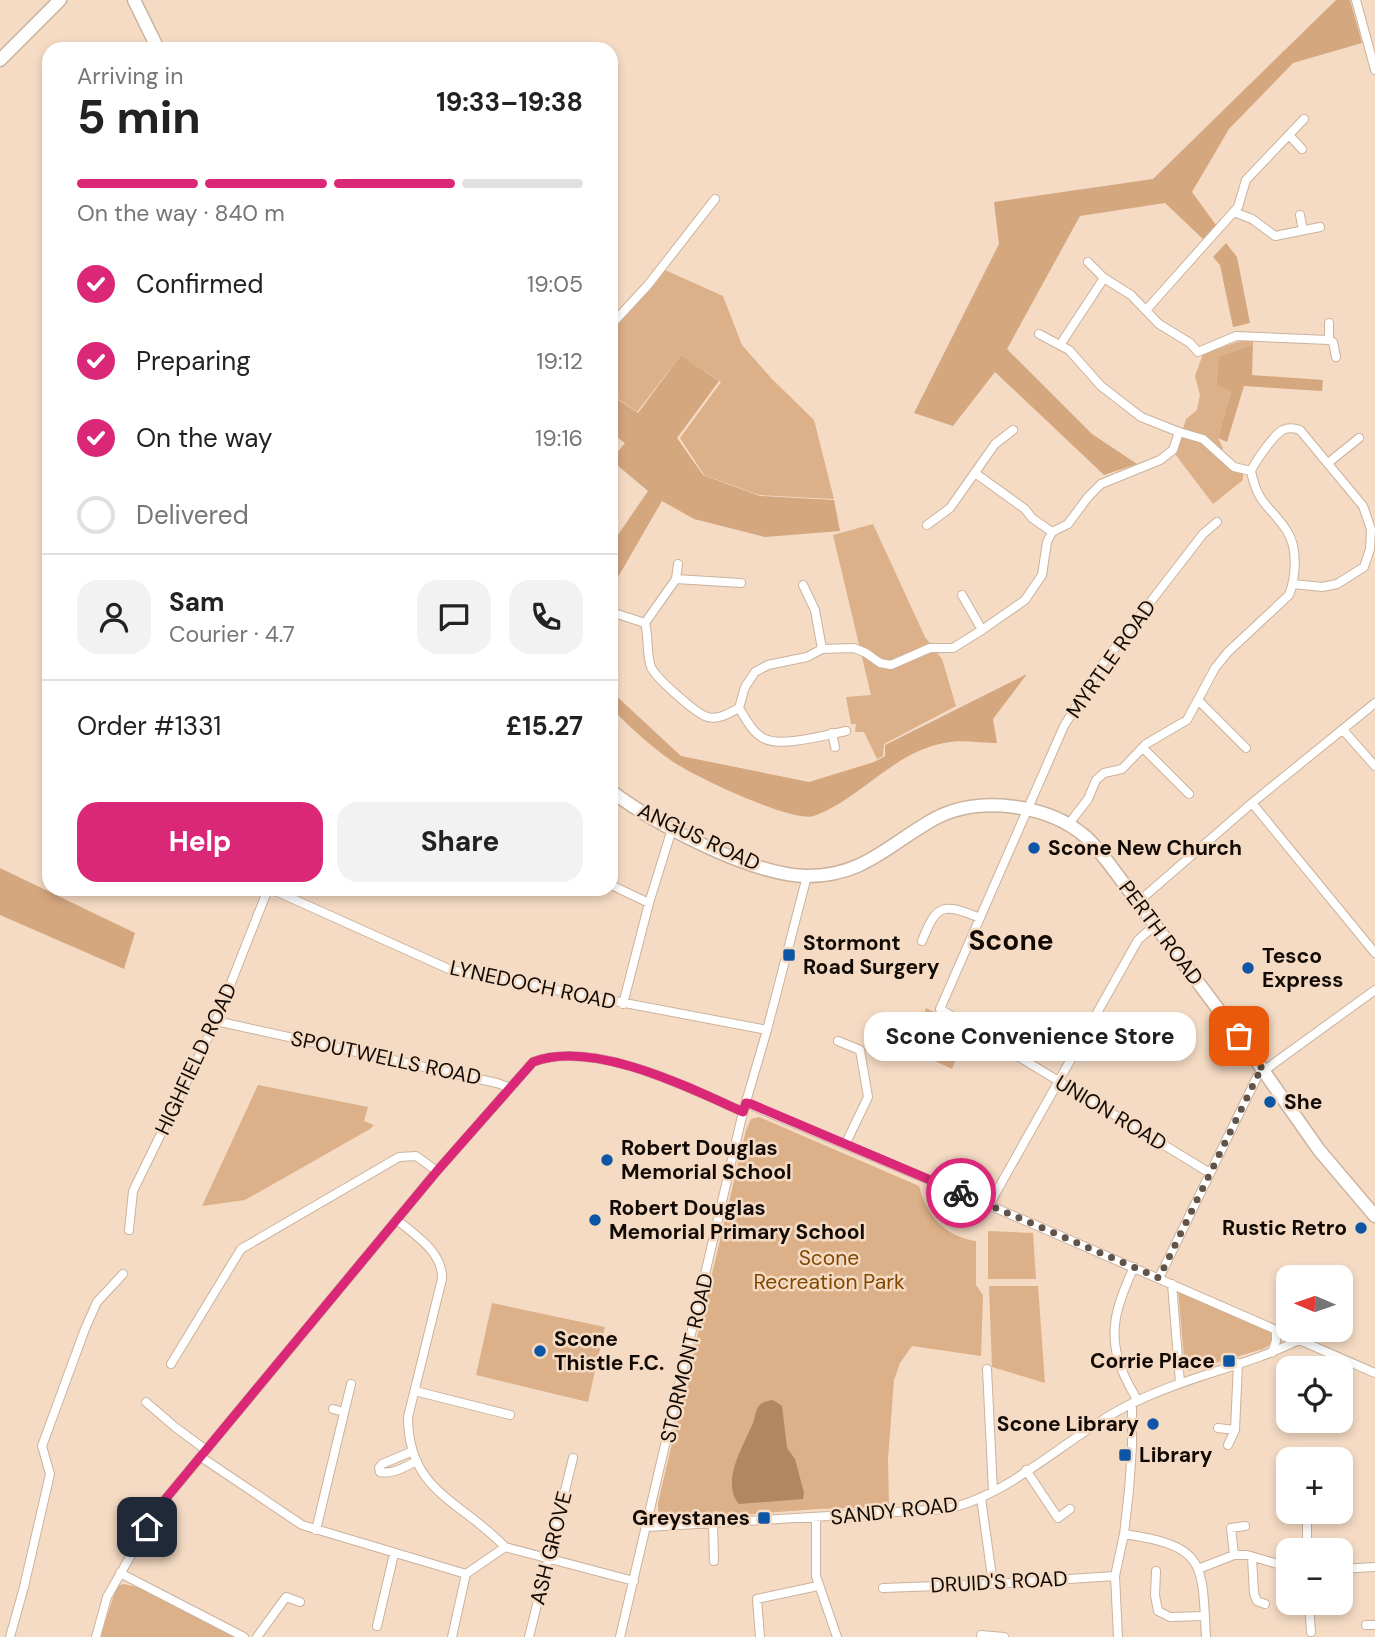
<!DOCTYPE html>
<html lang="en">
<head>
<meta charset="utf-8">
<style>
	body { margin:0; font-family:"DM Sans",sans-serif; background:#f2f2f2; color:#222; height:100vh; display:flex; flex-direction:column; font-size:26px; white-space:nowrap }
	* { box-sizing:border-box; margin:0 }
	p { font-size:23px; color:#767676 }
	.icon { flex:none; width:38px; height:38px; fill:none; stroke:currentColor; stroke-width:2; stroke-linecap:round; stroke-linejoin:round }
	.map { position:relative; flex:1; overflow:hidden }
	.sheet { position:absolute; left:42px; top:42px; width:576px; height:854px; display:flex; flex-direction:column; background:#fff; border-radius:21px; box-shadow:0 4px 10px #0003 }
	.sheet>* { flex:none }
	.needle { width:46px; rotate:272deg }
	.fabs { position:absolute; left:1276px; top:1265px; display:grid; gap:14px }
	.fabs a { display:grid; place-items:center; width:77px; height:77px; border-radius:14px; background:#fff; box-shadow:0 4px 10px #0003; font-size:35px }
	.pin { position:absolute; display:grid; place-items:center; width:60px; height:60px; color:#fff; margin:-30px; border-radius:14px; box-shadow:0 4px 10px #0006 }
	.courier { position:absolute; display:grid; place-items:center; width:70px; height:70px; margin:-35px; border:5px solid #db2777; border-radius:50%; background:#fff; color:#222; box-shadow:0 2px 9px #0007 }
	.bubble { position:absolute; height:49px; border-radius:21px; background:#fff; box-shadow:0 4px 10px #0003; font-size:23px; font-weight:700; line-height:49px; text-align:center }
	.overview em { font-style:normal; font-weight:700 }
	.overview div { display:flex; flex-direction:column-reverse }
	.overview { display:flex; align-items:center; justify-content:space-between; height:119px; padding:0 35px }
	h1 { font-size:46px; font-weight:700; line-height:52px }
	.bar { display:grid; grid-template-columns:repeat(4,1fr); gap:10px 7px; align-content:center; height:84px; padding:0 35px }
	.bar i { height:9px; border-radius:5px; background:#e0e0e0 }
	.bar .active { background:#db2777 }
	.bar p { grid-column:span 4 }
	.line { display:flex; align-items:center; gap:18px; padding:0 35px; border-top:2px solid #e0e0e0 }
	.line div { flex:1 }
	.round { display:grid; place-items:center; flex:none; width:74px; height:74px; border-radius:21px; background:#f2f2f2 }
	ol { padding:0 35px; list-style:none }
	li { display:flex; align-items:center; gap:21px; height:77px }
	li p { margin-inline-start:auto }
	li .icon { padding:7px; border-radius:50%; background:#db2777; color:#fff; stroke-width:4 }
	li:last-child { color:#767676 }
	li i { width:38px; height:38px; border:4px solid #e0e0e0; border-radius:50% }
	.button { display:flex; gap:14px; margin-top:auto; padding:14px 35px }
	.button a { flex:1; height:80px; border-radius:21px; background:#db2777; color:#fff; font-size:28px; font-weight:700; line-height:80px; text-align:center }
	.button a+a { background:#f2f2f2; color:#222 }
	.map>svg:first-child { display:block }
	.green { fill:#dcb088 }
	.forest { fill:#d4a77f }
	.water { fill:#b2865f }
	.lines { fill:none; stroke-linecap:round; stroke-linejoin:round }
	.street-casing { stroke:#cbb29c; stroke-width:10 }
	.primary-casing { stroke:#cbb29c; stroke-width:15 }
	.street { stroke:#fff; stroke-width:8 }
	.primary { stroke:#fff; stroke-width:12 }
	.done { stroke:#615347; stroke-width:7; stroke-dasharray:0 12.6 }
	.route { stroke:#db2777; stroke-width:9 }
	.poi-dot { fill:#0c56a5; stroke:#f5dbc4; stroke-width:2.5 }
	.labels { text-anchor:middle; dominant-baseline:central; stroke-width:5; stroke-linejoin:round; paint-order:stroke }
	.street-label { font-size:21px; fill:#120a04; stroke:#f5dbc4 }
	.poi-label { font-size:21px; font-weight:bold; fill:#120a04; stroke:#f5dbc4; text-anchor:start }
	.park-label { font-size:21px; fill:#7f4700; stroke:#f5dbc4 }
	.district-label { font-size:28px; font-weight:bold; fill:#120a04; stroke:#f5dbc4 }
</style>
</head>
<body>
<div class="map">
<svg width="1375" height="1637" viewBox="0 0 1375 1637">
	<rect width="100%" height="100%" fill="#f5dbc4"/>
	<path class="green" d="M665,270L723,296L742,345L772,379L814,420L834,499L759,495L704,475L680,438L721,382L681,355L637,412L611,394V332Z
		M1253,339V345L1219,356L1216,384L1231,391L1218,438L1223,448L1219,459L1227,467L1243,473V480L1213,504L1175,454L1186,419L1197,410L1200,395L1195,376L1203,354L1237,342Z
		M873,524L925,637L942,659L956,706L884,744L883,756L877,759L864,732H855L856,724H851L846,697L871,695L833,535Z
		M926,1008L968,1028L952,1069L910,1049Z
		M258,1085L368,1107L364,1121L374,1125L370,1129L245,1200L202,1206Z
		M759,1117L919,1186C927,1217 945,1236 976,1241V1285L983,1295L981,1356L912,1346L900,1363L894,1380L888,1459L889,1507L817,1509L678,1520L662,1517L658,1510V1503L746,1130L751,1119Z
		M988,1231L1033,1233L1036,1279H988Z
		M989,1286H1038L1045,1383L992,1367Z
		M1178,1289L1269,1329L1272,1336L1270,1345L1263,1349L1188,1371L1185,1369Z
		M492,1303L605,1327L588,1402L476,1375Z
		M124,1584L141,1588L235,1637H100L117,1586Z"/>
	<path class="forest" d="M1336,0H1350L1362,43L1293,63L1229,129L1192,192L1216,225L1203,239L1165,203L1080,216L1007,349L1092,434L1137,464L1104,475L995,372L953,426L914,413L999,244L994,202L1153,179Z
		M1226,243L1237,257L1250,323L1233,327L1220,265L1213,257Z
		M1253,345L1252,375L1323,380L1322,391L1244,386L1227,442L1218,438L1231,391L1216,385L1219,356Z
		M681,355L719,381L677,438L703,475L760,496L834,500L840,531L765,537L694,519L662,501L614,584L611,585V545L648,491L611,460L625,443L611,433V395L638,413Z
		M1027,674L993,719L997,743C981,743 960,739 944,743C892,753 862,798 814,816C793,823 701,779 680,766C663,757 623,722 611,707V691L681,756L809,782L874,762L885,756V745Z
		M0,868L135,933L124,969L0,915Z"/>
	<path class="water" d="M773,1400L782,1406L787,1448L795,1459L804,1493L803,1499L739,1504C720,1482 744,1445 753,1423C755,1418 755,1412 758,1407C762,1402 767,1401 773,1400Z"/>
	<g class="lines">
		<g class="street-casing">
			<path id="street" d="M1356,0L1375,70
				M1289,135L1302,149
				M1234,212L1252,219L1275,236L1320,227
				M1300,215L1303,230
				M1104,278L1131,295L1159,324L1190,343L1198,352L1236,336L1329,340
				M1147,309L1238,207L1246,180L1304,119
				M1329,323V340L1333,342L1336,357
				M611,325L648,285L715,199
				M1039,334L1069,350L1101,386L1141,417L1179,432L1203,439L1234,467L1251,471
				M1060,345L1104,278L1088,262
				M1328,463L1359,438
				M975,473L1025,509L1032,518L1052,532
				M927,525L950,508L995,444L1013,430
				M676,579L678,564
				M803,585L815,610L822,649
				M962,595L982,630
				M611,612L645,623C649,637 646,653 651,667C655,677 697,715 708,717C718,720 730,713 739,708L745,687L755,672L768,665L807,657L822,649L854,648L866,653L880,663L891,665L930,648H953L982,630L1025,600L1042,575L1047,542L1052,532L1068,524L1088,497L1101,484L1160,460L1173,450L1179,432
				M645,623L676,579L741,583
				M1199,701L1246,748
				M739,708C746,719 752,732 763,738C780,748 826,735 846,731
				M1343,730L1375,766
				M832,733L835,747
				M1143,748L1189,794
				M1252,803L1375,953
				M1068,825L1088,799L1096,780L1104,773L1122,769L1146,744L1187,720L1215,668L1228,652L1289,595C1296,577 1298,548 1287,531C1271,506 1258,506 1251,471C1255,462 1274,434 1283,430C1289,427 1294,428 1300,430L1363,506L1371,529L1370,549L1364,567L1337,584L1322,587L1293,584
				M611,885L649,903
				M271,889L451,970L767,1030
				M1138,902L1252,803L1375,703
				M922,941C937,903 943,903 980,918
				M623,1004L649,903L672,829
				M216,1021L497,1083L508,1087
				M838,1041L860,1050L868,1097L845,1145
				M746,1103L1033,1224L1375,1373
				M1210,1173L940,1009L1064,726L1101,666L1203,534L1217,522
				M989,1205L1138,940L1155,925
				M397,1220C416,1236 443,1252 442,1279L408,1417C408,1492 462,1501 505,1547
				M129,1230L133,1191L216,1021L268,889
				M1134,1267C1118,1302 1106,1332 1122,1370C1126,1381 1132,1390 1137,1400
				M1159,1278L1258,1075L1375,990
				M1172,1284L1180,1383
				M1272,1353L1276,1341V1330
				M171,1364L241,1249L399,1157L416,1156L437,1171
				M987,1369L993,1491
				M415,1391L510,1415
				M146,1402L175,1427L206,1450
				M333,1409L344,1412
				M1218,1428L1235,1430
				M1228,1445L1235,1430L1238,1363
				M413,1451L382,1464L379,1468L380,1472C393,1475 406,1466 417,1461
				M201,1457L302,1525L466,1574L505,1547L634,1581
				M1026,1470L1058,1518L1070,1509
				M981,1498L993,1584
				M816,1518V1576L837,1637
				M1307,1520V1550
				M713,1524L714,1561
				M647,1527L946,1509C1012,1496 1074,1430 1135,1402C1188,1376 1247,1366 1299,1340
				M316,1530L351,1384
				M1124,1534C1206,1546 1202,1562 1206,1637
				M1234,1555L1231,1528L1245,1526
				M1252,1557L1254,1594L1257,1601L1265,1604
				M1198,1569L1234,1555H1247L1288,1567
				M1340,1569L1375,1567
				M1156,1571L1155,1595L1158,1611L1170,1617L1205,1616
				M120,1573L244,1637
				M883,1588L993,1584L1115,1576
				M1309,1603L1311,1632
				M1366,1625H1375
				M377,1626L394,1554
				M981,1635L1004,1637
				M10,1637L24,1587L50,1474L42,1446L85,1329L97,1302L123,1274
				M96,1637L107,1597L158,1508L437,1171L533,1062C592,1039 688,1087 743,1112
				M257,1637L286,1597L300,1602
				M452,1637L466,1574
				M529,1637L573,1458
				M620,1637L743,1112L767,1030L807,876
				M760,1637L757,1599L818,1586
				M1118,1637L1115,1576L1124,1534L1129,1490L1132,1446V1403"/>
		</g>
		<g class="primary-casing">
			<path id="primary" d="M134,0L158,49
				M0,60L60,0
				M611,791C655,824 749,874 805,876C863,877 889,844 934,819C979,795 1048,804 1086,837C1094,844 1100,853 1107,861L1251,1053L1319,1150L1375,1216"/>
		</g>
		<use href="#street" class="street"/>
		<use href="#primary" class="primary"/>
	</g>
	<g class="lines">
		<path class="done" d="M961,1193L1159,1278L1258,1075L1264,1071L1239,1036"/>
		<path class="route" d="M147,1527L158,1508L437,1171L533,1062C592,1039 688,1087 743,1112L746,1103L751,1104L961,1193"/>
	</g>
	<g class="poi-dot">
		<circle cx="1034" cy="848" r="7"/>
		<rect x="782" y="948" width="14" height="14" rx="3.5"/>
		<circle cx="1248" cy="968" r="7"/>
		<circle cx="1270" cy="1102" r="7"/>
		<circle cx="607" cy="1160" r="7"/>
		<circle cx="595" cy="1220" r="7"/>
		<circle cx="1361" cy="1228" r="7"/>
		<circle cx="540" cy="1351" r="7"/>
		<rect x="1222" y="1354" width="14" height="14" rx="3.5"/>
		<circle cx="1153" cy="1424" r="7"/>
		<rect x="1118" y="1448" width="14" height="14" rx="3.5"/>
		<rect x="757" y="1511" width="14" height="14" rx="3.5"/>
	</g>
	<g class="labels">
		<g class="street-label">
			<text transform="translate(1111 659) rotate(-55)">MYRTLE ROAD</text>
			<text transform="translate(699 837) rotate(25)">ANGUS ROAD</text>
			<text transform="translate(1161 933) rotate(53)">PERTH ROAD</text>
			<text transform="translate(533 985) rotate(12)">LYNEDOCH ROAD</text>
			<text transform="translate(386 1058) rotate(12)">SPOUTWELLS ROAD</text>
			<text transform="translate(196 1059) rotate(-65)">HIGHFIELD ROAD</text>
			<text transform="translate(1111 1113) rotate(31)">UNION ROAD</text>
			<text transform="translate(687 1358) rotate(-77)">STORMONT ROAD</text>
			<text transform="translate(894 1511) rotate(-6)">SANDY ROAD</text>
			<text transform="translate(551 1548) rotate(-76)">ASH GROVE</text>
			<text transform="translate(999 1582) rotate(-3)">DRUID'S ROAD</text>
		</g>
		<g class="poi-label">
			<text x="1048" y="848">Scone New Church</text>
			<text x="803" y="943">Stormont<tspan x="803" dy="24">Road Surgery</tspan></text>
			<text x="1262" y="956">Tesco<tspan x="1262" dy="24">Express</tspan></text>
			<text x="1284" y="1102">She</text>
			<text x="621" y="1148">Robert Douglas<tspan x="621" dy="24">Memorial School</tspan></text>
			<text x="609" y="1208">Robert Douglas<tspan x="609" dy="24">Memorial Primary School</tspan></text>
			<text x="1347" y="1228" text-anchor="end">Rustic Retro</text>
			<text x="554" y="1339">Scone<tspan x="554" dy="24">Thistle F.C.</tspan></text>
			<text x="1215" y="1361" text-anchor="end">Corrie Place</text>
			<text x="1139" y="1424" text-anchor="end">Scone Library</text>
			<text x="1139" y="1455">Library</text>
			<text x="750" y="1518" text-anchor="end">Greystanes</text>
		</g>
		<g class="park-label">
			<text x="829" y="1258">Scone<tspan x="829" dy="24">Recreation Park</tspan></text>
		</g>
		<g class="district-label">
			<text x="1011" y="940">Scone</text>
		</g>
	</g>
</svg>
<div class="fabs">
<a><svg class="needle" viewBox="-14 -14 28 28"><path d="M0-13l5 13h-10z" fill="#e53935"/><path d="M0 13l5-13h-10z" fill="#767676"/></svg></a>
<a><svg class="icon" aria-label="locate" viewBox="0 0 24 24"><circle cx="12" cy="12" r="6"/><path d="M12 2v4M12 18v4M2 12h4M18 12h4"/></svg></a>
<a>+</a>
<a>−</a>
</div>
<div class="pin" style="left:1239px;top:1036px;background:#ea580c"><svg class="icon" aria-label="bag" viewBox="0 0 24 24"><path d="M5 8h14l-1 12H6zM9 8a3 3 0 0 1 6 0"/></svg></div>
<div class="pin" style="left:147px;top:1527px;background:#1f2937"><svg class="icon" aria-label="home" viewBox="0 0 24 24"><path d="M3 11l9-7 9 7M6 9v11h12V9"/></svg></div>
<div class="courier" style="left:961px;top:1193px"><svg class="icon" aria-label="bike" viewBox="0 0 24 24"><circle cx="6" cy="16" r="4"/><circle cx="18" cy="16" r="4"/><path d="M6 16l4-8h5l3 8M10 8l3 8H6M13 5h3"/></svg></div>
<div class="bubble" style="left:864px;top:1012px;width:332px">Scone Convenience Store</div>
<section class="sheet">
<div class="overview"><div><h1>5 min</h1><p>Arriving in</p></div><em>19:33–19:38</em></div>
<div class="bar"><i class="active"></i><i class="active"></i><i class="active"></i><i></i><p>On the way · 840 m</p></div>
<ol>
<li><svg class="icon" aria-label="check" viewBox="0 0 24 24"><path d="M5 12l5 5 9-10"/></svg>Confirmed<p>19:05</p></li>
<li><svg class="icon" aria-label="check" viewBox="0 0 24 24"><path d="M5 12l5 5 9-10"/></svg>Preparing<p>19:12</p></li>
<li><svg class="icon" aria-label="check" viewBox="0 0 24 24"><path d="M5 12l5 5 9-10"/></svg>On the way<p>19:16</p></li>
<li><i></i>Delivered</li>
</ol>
<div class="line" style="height:126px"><a class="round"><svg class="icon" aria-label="person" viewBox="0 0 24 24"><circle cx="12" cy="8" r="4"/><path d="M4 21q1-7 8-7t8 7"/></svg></a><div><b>Sam</b><p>Courier · 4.7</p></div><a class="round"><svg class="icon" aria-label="chat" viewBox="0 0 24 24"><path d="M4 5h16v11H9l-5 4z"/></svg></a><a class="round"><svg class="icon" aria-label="phone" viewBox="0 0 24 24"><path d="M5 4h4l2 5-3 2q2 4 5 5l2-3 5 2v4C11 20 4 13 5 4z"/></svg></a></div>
<div class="line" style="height:91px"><div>Order #1331</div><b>£15.27</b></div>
<div class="button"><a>Help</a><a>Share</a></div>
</section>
</div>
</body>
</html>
